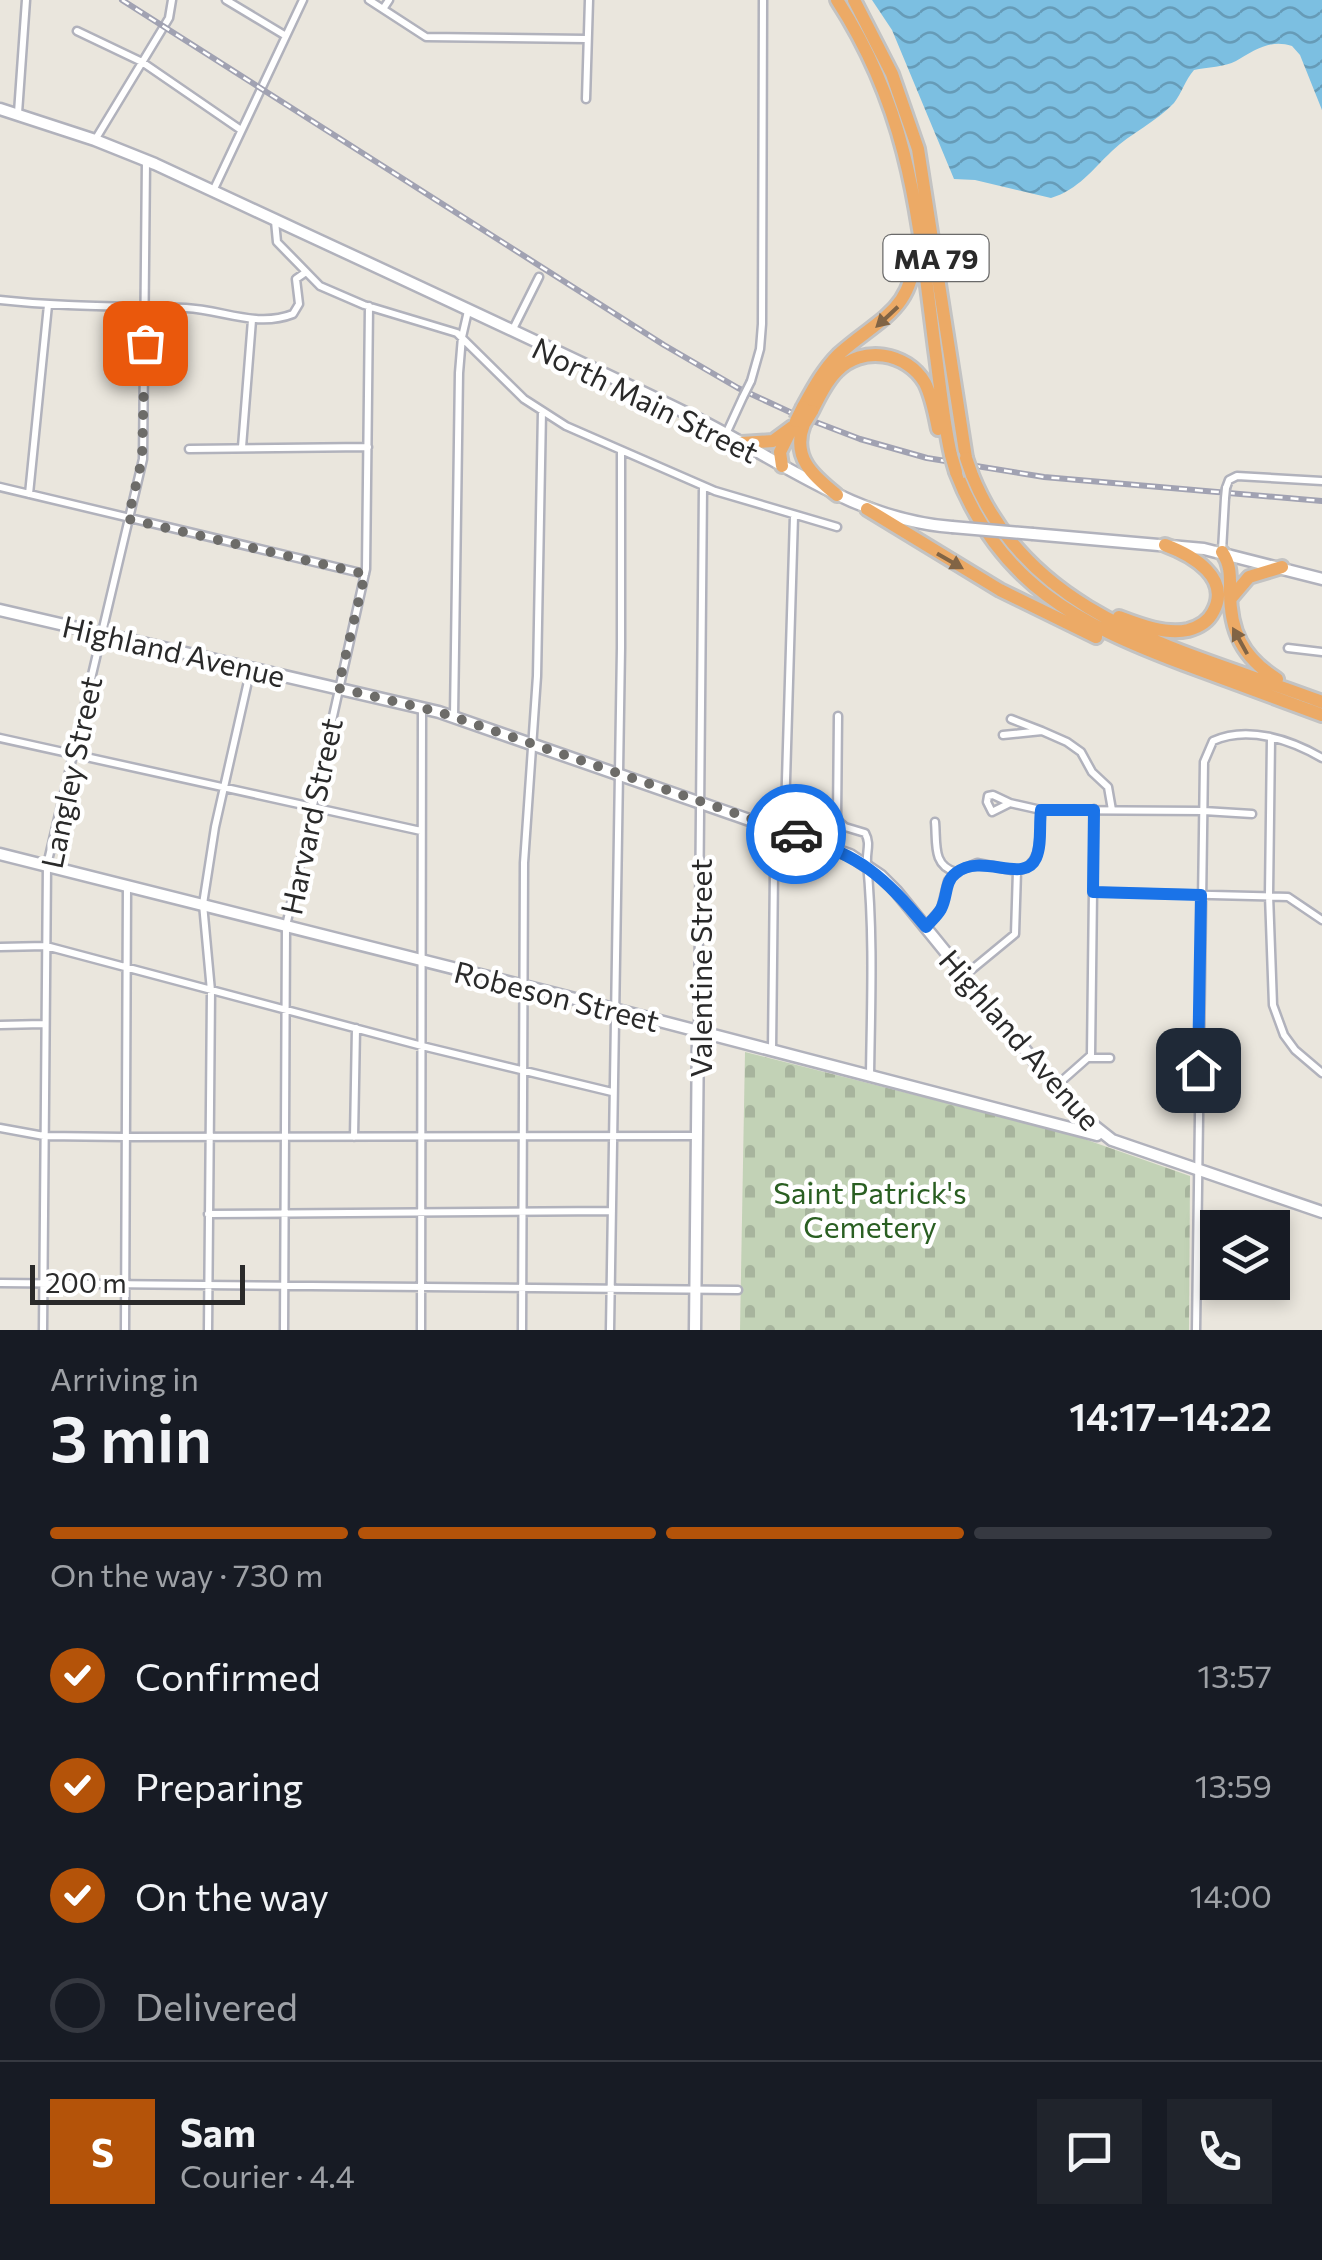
<!DOCTYPE html>
<html lang="en">
<head>
<meta charset="utf-8">
<style>
	body { margin:0; font-family:Commissioner,sans-serif; background:#20242c; color:#f1f3f6; height:100vh; display:flex; flex-direction:column; font-size:38px; white-space:nowrap }
	* { box-sizing:border-box; margin:0 }
	p { font-size:32px; color:#9ea1a6 }
	.icon { flex:none; width:55px; height:55px; fill:none; stroke:currentColor; stroke-width:2; stroke-linecap:round; stroke-linejoin:round }
	.map { position:relative; height:1330px; overflow:hidden }
	.side { display:flex; flex-direction:column; background:#171b24; flex:1 }
	.side>* { flex:none }
	.controls { position:absolute; left:1200px; top:1210px; display:grid; gap:20px }
	.controls a { display:grid; place-items:center; width:90px; height:90px; border-radius:0px; background:#171b24; box-shadow:0 5px 15px #0003; font-size:50px }
	.scale { position:absolute; left:30px; bottom:25px; width:215px; box-sizing:border-box; padding-left:10px; border:5px solid #2a2a2a; border-top:0; font-size:28px; line-height:35px; white-space:nowrap; color:#2a2a2a; -webkit-text-stroke:8px #fff; paint-order:stroke }
	.pin { position:absolute; display:grid; place-items:center; width:85px; height:85px; color:#fff; margin:-42px; border-radius:20px; box-shadow:0 5px 15px #0006 }
	.courier { position:absolute; display:grid; place-items:center; width:100px; height:100px; margin:-50px; border:8px solid #1a73e8; border-radius:50%; background:#fff; color:#222; box-shadow:0 2px 12px #0007 }
	.summary em { font-style:normal; font-weight:600 }
	.summary div { display:flex; flex-direction:column-reverse }
	.summary { display:flex; align-items:center; justify-content:space-between; height:170px; padding:0 50px }
	h1 { font-size:65px; font-weight:600; line-height:75px }
	.bar { display:grid; grid-template-columns:repeat(4,1fr); gap:15px 10px; align-content:center; height:120px; padding:0 50px }
	.bar i { height:12px; border-radius:8px; background:#363941 }
	.bar .on { background:#b45309 }
	.bar p { grid-column:span 4 }
	.line { display:flex; align-items:center; gap:25px; padding:0 50px; border-top:2px solid #363941 }
	.line div { flex:1 }
	.round { display:grid; place-items:center; flex:none; width:105px; height:105px; border-radius:0px; background:#20242c }
	ol { padding:0 50px; list-style:none }
	li { display:flex; align-items:center; gap:30px; height:110px }
	li p { margin-inline-start:auto }
	li .icon { padding:10px; border-radius:50%; background:#b45309; color:#fff; stroke-width:4 }
	li:last-child { color:#9ea1a6 }
	li i { width:55px; height:55px; border:5px solid #363941; border-radius:50% }
	.map>svg:first-child { display:block }
	.cemetery { fill:url(#cemetery-stones) }
	.water { fill:url(#water-waves) }
	.lines { fill:none; stroke-linecap:round; stroke-linejoin:round }
	.street-casing { stroke:#b1b2bc; stroke-width:11 }
	.secondary-casing { stroke:#b1b2bc; stroke-width:15 }
	.highway-casing { stroke:#c3c3c3; stroke-width:18 }
	.street { stroke:#fff; stroke-width:6 }
	.secondary { stroke:#fff; stroke-width:10 }
	.highway { stroke:#ecaa66; stroke-width:12 }
	.rail-casing { stroke:#a1a2b2; stroke-width:6 }
	.rail { stroke:#fff; stroke-width:2.5; stroke-dasharray:8; stroke-linecap:butt }
	.street-bridge-casing { stroke:#b1b2bc; stroke-width:11; stroke-linecap:butt }
	.secondary-bridge-casing { stroke:#b1b2bc; stroke-width:15; stroke-linecap:butt }
	.highway-bridge-casing { stroke:#c3c3c3; stroke-width:18; stroke-linecap:butt }
	.street-bridge { stroke:#fff; stroke-width:6 }
	.secondary-bridge { stroke:#fff; stroke-width:10 }
	.highway-bridge { stroke:#ecaa66; stroke-width:12 }
	.oneway { fill:#816445 }
	.done { stroke:#6d6c69; stroke-width:10; stroke-dasharray:0 18 }
	.route { stroke:#1a73e8; stroke-width:12 }
	.labels { text-anchor:middle; dominant-baseline:central; stroke-width:9; stroke-linejoin:round; paint-order:stroke }
	.shield { fill:#fff; stroke:#6a6a6a; stroke-width:2.5 }
	.shield-label { font-size:28px; font-weight:bold; fill:#2a2a2a }
	.street-label { font-size:30px; fill:#2a2a2a; stroke:#fff }
	.park-label { font-size:30px; fill:#2a5f22; stroke:#fff }
</style>
</head>
<body>
<div class="map">
<svg width="1322" height="1330" viewBox="0 0 1322 1330">
	<defs>
		<pattern id="cemetery-stones" width="16" height="16" patternUnits="userSpaceOnUse" patternTransform="scale(2.5)"><rect width="16" height="16" fill="#c2d2b6"/><path d="M2 7V4a2 2 0 0 1 4 0v3zM10 15v-3a2 2 0 0 1 4 0v3z" fill="#a7b49d"/></pattern>
		<pattern id="water-waves" width="16" height="10" patternUnits="userSpaceOnUse" patternTransform="scale(2.5)"><rect width="16" height="10" fill="#7cbfe1"/><path d="M0 5q4-4 8 0t8 0" fill="none" stroke="#669bb7"/></pattern>
	</defs>
	<rect width="100%" height="100%" fill="#eae6dd"/>
	<path class="cemetery" d="M745,1052L1070,1134L1190,1176L1189,1330H740Z"/>
	<path class="water" d="M872,0H1322V110L1300,55L1292,46C1270,39 1255,50 1236,61C1225,67 1207,67 1194,70C1185,80 1182,93 1174,103C1156,122 1131,133 1112,151C1093,169 1078,190 1051,198L975,180L954,179L892,30Z"/>
	<g class="lines">
		<g class="street-casing">
			<path id="street" d="M226,0L286,36
				M369,0L426,37L586,39
				M383,9L389,0
				M77,31L142,62L241,130
				M586,99L589,0
				M18,113L26,0
				M95,140L169,18L172,0
				M213,191L303,0
				M275,221L277,242L320,286L364,305L457,333L524,399L566,426L715,491L837,527
				M0,300C63,307 124,306 186,308C224,310 257,328 293,314L299,304L296,279L306,272
				M513,329L539,277
				M751,381L760,349L762,324L763,0
				M726,434L743,397
				M242,447L252,320
				M189,449L368,447
				M0,487L365,574
				M1226,488L1229,480L1237,476L1322,481
				M29,494L48,305
				M1222,551L1225,498
				M1288,648L1322,652
				M838,716L837,820L845,827L865,833C871,844 866,851 867,863C874,934 871,1004 870,1075
				M454,717L459,373L462,337L468,311
				M1011,719L1042,731
				M1003,735L1042,731L1067,742L1081,752L1092,772L1108,787L1112,810
				M0,738L421,831
				M1271,738L1269,895L1273,1005L1284,1035L1295,1050L1322,1073
				M993,795L1010,803L992,812L987,802L988,796Z
				M1010,803L1041,810L1204,811L1252,814
				M935,822C937,843 932,866 956,872
				M1093,892L1288,897L1322,920
				M925,927L941,909L948,881L956,872L977,863L1017,871
				M0,947L46,946L422,1046L612,1092
				M964,976L1015,934L1017,871C1045,865 1039,833 1041,810
				M0,1025L43,1024
				M698,1030L703,487
				M772,1050L774,870L779,828L784,823L785,813L794,516
				M1090,1058H1110
				M1056,1086L1091,1055L1094,809
				M0,1128L44,1136L125,1137L698,1136
				M354,1137L356,1028
				M208,1214L612,1211
				M0,1283L738,1290
				M43,1330L47,865L143,459L146,161
				M125,1330L127,886
				M208,1330L211,991L203,904L215,827L251,668
				M284,1330L286,926L366,569L369,306
				M421,1330L422,708
				M522,1330L524,863L537,676L542,411
				M610,1330L621,648V451
				M1196,1330L1204,762L1213,741C1248,725 1291,740 1322,758"/>
		</g>
		<g class="secondary-casing">
			<path id="secondary" d="M0,109L95,140L155,164C333,247 513,329 690,415C776,457 853,520 952,527
				M1033,534L1204,549L1322,579
				M0,610L439,712L850,855L881,876L896,891L1074,1110L1112,1140L1322,1212
				M0,854L556,994L1097,1135
				M695,1330L698,1031"/>
		</g>
		<g class="highway-casing">
			<path id="highway" d="M837,0C911,114 918,218 935,349C940,384 943,420 951,455
				M854,0L892,74L918,149L966,458
				M803,407C813,389 823,370 838,355C880,317 914,312 916,245
				M812,411C819,397 826,382 837,371C862,345 907,352 925,383C932,397 935,414 938,429
				M804,424C791,457 813,476 837,495
				M742,443L773,441L792,427
				M782,466L780,452L790,432
				M956,472C999,584 1078,624 1184,664C1230,681 1276,698 1322,715
				M972,475C1031,622 1189,651 1322,702
				M867,509L1000,590L1096,637
				M1222,552C1231,565 1230,576 1230,591C1230,631 1242,657 1277,679
				M1232,597L1249,577L1282,567
				M1119,617C1140,625 1166,635 1188,630C1199,627 1208,622 1213,612C1232,578 1192,555 1165,545"/>
		</g>
		<use href="#street" class="street"/>
		<use href="#secondary" class="secondary"/>
		<use href="#highway" class="highway"/>
		<g class="rail-casing">
			<path id="rail" d="M122,0L664,345L738,388L792,413L860,439L927,458L1044,477L1322,501"/>
		</g>
		<use href="#rail" class="rail"/>
		<g class="street-bridge-casing">
			<path id="street-bridge" d="M743,397L751,381
				M1225,498L1226,488"/>
		</g>
		<g class="secondary-bridge-casing">
			<path id="secondary-bridge" d="M952,527L1033,534"/>
		</g>
		<g class="highway-bridge-casing">
			<path id="highway-bridge" d="M796,421L803,407
				M804,424L812,411
				M951,455L956,472
				M966,458L972,475"/>
		</g>
		<use href="#street-bridge" class="street-bridge"/>
		<use href="#secondary-bridge" class="secondary-bridge"/>
		<use href="#highway-bridge" class="highway-bridge"/>
	</g>
	<defs><path id="oneway-solid" d="M-6-.8H1V-3.2L6.5 0L1 3.2V.8H-6Z" transform="scale(2.5)"/></defs>
	<g class="oneway">
		<use href="#oneway-solid" transform="translate(887 317) rotate(137)"/>
		<use href="#oneway-solid" transform="translate(950 561) rotate(30)"/>
		<use href="#oneway-solid" transform="translate(1240 641) rotate(-119)"/>
	</g>
	<g class="lines">
		<path class="done" d="M145,343L142,459L128,519L365,574L338,688L439,712L796,834"/>
		<path class="route" d="M796,834C862,858 881,873 926,927C931,921 937,916 941,909C948,896 944,882 956,873C982,852 1024,885 1036,858C1042,845 1039,825 1041,810H1094L1093,892L1201,895L1198,1070"/>
	</g>
	<g class="labels">
		<rect class="shield" x="883.5" y="235" width="105" height="46" rx="8"/>
		<g class="shield-label">
			<text x="936" y="258">MA 79</text>
		</g>
		<g class="street-label">
			<text transform="translate(646 399) rotate(26)">North Main Street</text>
			<text transform="translate(174 650) rotate(13)">Highland Avenue</text>
			<text transform="translate(70 772) rotate(-78)">Langley Street</text>
			<text transform="translate(310 816) rotate(-78)">Harvard Street</text>
			<text transform="translate(699 968) rotate(-90)">Valentine Street</text>
			<text transform="translate(557 995) rotate(14)">Robeson Street</text>
			<text transform="translate(1021 1039) rotate(49)">Highland Avenue</text>
		</g>
		<g class="park-label">
			<text x="870" y="1191">Saint Patrick's<tspan x="870" dy="34">Cemetery</tspan></text>
		</g>
	</g>
</svg>
<div class="controls">
<a><svg class="icon" aria-label="layers" viewBox="0 0 24 24"><path d="M12 4l9 5-9 5-9-5zM3 14l9 5 9-5"/></svg></a>
</div>
<div class="scale">200 m</div>
<div class="pin" style="left:145px;top:343px;background:#ea580c"><svg class="icon" aria-label="bag" viewBox="0 0 24 24"><path d="M5 8h14l-1 12H6zM9 8a3 3 0 0 1 6 0"/></svg></div>
<div class="pin" style="left:1198px;top:1070px;background:#1f2937"><svg class="icon" aria-label="home" viewBox="0 0 24 24"><path d="M3 11l9-7 9 7M6 9v11h12V9"/></svg></div>
<div class="courier" style="left:796px;top:834px"><svg class="icon" aria-label="car" viewBox="0 0 24 24"><path d="M5 17H2v-5l4-1 3-4h7l3 4 3 1v5h-3M9 17h6M6 11h13"/><circle cx="7" cy="17" r="2"/><circle cx="17" cy="17" r="2"/></svg></div>
</div>
<section class="side">
<div class="summary"><div><h1>3 min</h1><p>Arriving in</p></div><em>14:17–14:22</em></div>
<div class="bar"><i class="on"></i><i class="on"></i><i class="on"></i><i></i><p>On the way · 730 m</p></div>
<ol>
<li><svg class="icon" aria-label="check" viewBox="0 0 24 24"><path d="M5 12l5 5 9-10"/></svg>Confirmed<p>13:57</p></li>
<li><svg class="icon" aria-label="check" viewBox="0 0 24 24"><path d="M5 12l5 5 9-10"/></svg>Preparing<p>13:59</p></li>
<li><svg class="icon" aria-label="check" viewBox="0 0 24 24"><path d="M5 12l5 5 9-10"/></svg>On the way<p>14:00</p></li>
<li><i></i>Delivered</li>
</ol>
<div class="line" style="height:180px"><b class="round" style="background:#b45309;color:#fff">S</b><div><b>Sam</b><p>Courier · 4.4</p></div><a class="round"><svg class="icon" aria-label="chat" viewBox="0 0 24 24"><path d="M4 5h16v11H9l-5 4z"/></svg></a><a class="round"><svg class="icon" aria-label="phone" viewBox="0 0 24 24"><path d="M5 4h4l2 5-3 2q2 4 5 5l2-3 5 2v4C11 20 4 13 5 4z"/></svg></a></div>
</section>
</body>
</html>
